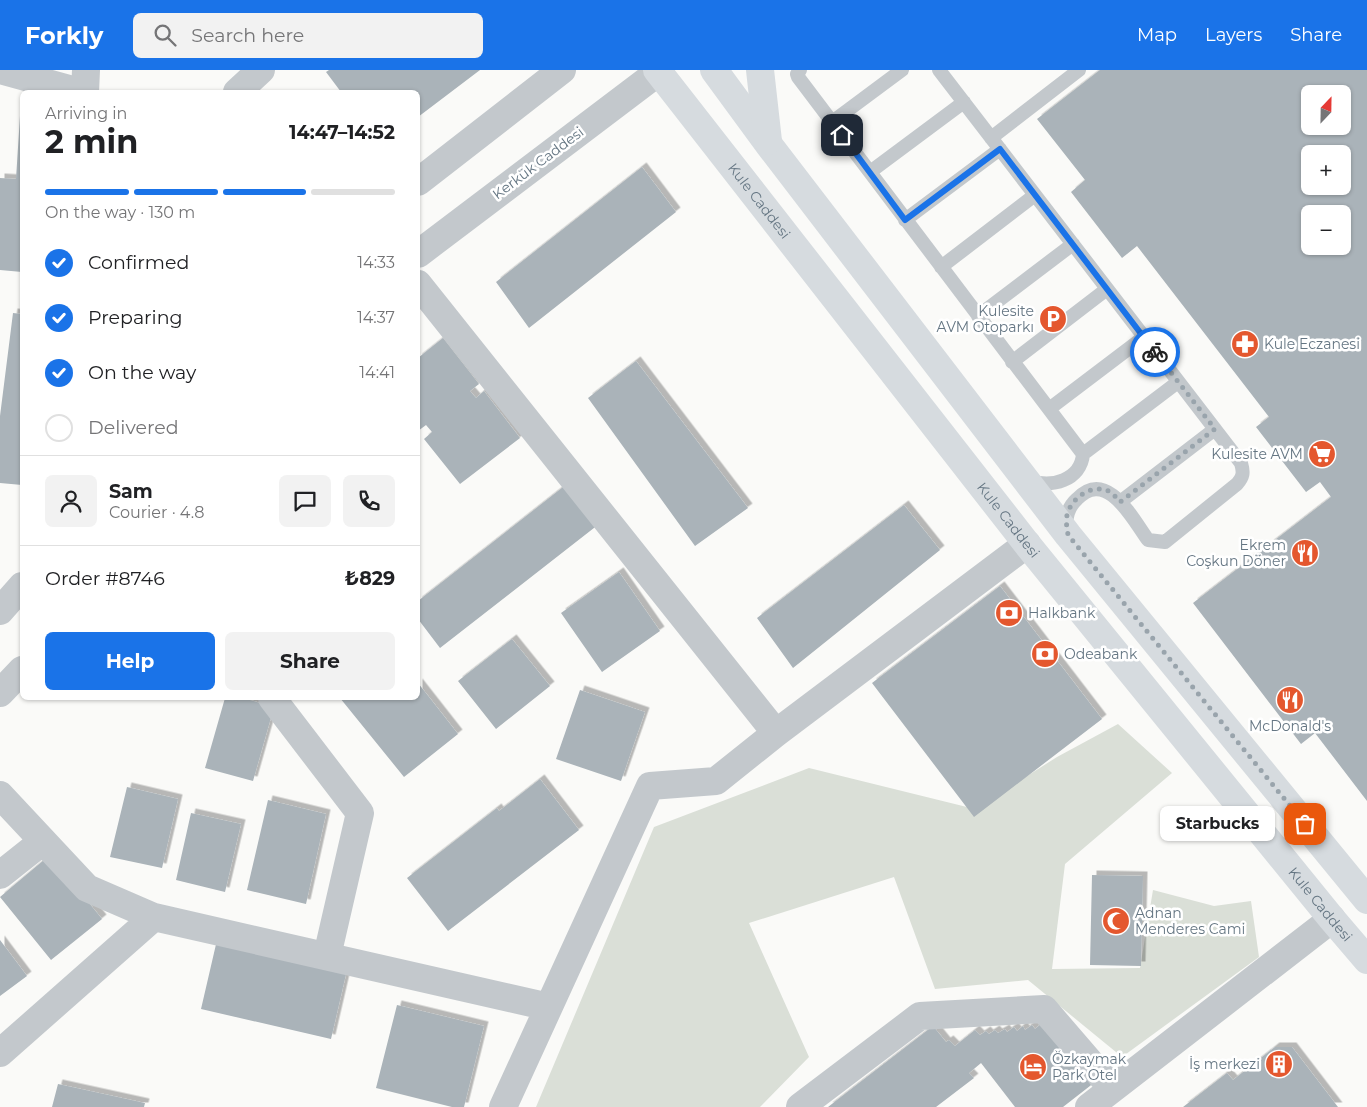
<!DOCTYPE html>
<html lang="en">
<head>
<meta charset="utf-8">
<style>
	body { margin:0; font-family:Montserrat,sans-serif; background:#f2f2f2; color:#202124; height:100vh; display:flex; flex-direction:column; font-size:19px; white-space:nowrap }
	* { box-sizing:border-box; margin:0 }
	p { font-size:16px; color:#757577 }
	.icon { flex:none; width:28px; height:28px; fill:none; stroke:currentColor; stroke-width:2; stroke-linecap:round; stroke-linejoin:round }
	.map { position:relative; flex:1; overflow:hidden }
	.panel { position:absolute; left:20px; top:20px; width:400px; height:610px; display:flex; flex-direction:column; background:#fff; border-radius:8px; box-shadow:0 1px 4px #0004 }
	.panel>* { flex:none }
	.needle { width:32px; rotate:22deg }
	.tools { position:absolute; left:1301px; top:15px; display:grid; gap:10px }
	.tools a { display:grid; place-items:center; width:50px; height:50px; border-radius:8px; background:#fff; box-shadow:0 1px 4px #0004; font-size:25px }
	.pin { position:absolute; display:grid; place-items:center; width:42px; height:42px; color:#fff; margin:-21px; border-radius:10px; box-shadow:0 2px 8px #0006 }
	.courier { position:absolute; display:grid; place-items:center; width:50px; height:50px; margin:-25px; border:4px solid #1a73e8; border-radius:50%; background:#fff; color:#222; box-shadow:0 1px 6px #0007 }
	.bubble { position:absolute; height:35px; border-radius:8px; background:#fff; box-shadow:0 1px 4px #0004; font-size:16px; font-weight:700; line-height:35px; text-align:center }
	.headline em { font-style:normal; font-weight:700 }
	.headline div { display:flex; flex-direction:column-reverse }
	.headline { display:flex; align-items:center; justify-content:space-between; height:85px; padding:0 25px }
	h1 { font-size:32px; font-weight:700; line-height:38px }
	.bar { display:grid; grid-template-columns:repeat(4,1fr); gap:8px 5px; align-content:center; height:60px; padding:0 25px }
	.bar i { height:6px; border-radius:4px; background:#e0e0e0 }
	.bar .on { background:#1a73e8 }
	.bar p { grid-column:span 4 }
	.line { display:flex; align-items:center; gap:12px; padding:0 25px; border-top:1px solid #e0e0e0 }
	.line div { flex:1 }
	.round { display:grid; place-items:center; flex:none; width:52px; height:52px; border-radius:8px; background:#f2f2f2 }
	ol { padding:0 25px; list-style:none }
	li { display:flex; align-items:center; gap:15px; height:55px }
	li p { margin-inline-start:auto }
	li .icon { padding:5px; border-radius:50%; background:#1a73e8; color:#fff; stroke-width:4 }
	li:last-child { color:#757577 }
	li i { width:28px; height:28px; border:2px solid #e0e0e0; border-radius:50% }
	.primary-button { display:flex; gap:10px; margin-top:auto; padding:10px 25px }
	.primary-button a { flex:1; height:58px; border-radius:8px; background:#1a73e8; color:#fff; font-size:20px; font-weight:700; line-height:58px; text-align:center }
	.primary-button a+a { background:#f2f2f2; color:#202124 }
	header { display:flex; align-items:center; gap:30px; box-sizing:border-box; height:70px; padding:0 25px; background:#1a73e8; color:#fff }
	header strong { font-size:24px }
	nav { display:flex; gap:28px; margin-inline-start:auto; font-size:18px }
	.search { width:350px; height:45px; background:#f2f2f2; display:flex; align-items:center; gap:12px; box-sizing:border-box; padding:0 18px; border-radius:8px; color:#757577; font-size:19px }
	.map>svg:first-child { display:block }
	.green { fill:#dadfd7 }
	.building { fill:#aab3b9; fill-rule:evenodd; filter:url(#shadow) }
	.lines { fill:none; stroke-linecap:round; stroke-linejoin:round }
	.service { stroke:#c3c8cc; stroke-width:14 }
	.minor { stroke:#c3c8cc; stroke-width:28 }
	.tertiary { stroke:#c3c8cc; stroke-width:28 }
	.secondary { stroke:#d6dbdf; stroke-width:28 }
	.done { stroke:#99a4ac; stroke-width:5; stroke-dasharray:0 9 }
	.route { stroke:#1a73e8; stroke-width:6 }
	.labels { text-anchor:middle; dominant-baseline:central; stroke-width:5; stroke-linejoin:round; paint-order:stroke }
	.street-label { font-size:14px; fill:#657683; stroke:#fff }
	.poi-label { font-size:14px; fill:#657683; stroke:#fff; text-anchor:start }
</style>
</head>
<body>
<header>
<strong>Forkly</strong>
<div class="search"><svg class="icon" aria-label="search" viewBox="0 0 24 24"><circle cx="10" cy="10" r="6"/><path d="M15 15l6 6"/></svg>Search here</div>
<nav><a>Map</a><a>Layers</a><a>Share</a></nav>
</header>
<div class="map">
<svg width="1367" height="1037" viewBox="0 0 1367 1037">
	<defs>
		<filter id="shadow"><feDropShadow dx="4.5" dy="-4.5" stdDeviation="0" flood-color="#0004"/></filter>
	</defs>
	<rect width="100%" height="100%" fill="#fafaf8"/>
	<path class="green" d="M1118,654L1172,703L1065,794L1052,899L1140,898L1153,820L1214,836L1251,831L1259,887L1122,987L1028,910L935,919L894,807L749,853L809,987L760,1037H536L654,757L809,698L975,739L1057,687Z"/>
	<path class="building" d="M329,0H480L418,47V22H341L326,2Z
		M1100,0H1367V731L1315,663L1301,674L1193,533L1331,427L1320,412L1306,422L1256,357L1269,347L1137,176L1122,188L1071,122L1085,110L1037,49ZM1310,24H1342V56H1310ZM1310,84H1342V116H1310ZM1310,144H1342V176H1310Z
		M21,30H22V202L0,200V108L16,109Z
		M642,97L676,142L529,258L496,212Z
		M13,243L22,244V415L0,413V346Z
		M443,268L479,314L470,321L476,328L484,321L520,368L460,414L424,369L432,362L426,355L418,361V288Z
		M636,291L748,438L695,476L588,328Z
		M567,414L599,454L440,578L418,549V531Z
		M904,435L940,480L793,598L757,548Z
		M619,502L660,561L602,602L561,543Z
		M1000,516L1102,649L974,747L872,613Z
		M512,569L550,616L496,659L458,611Z
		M418,613L458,664L404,707L340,628H418Z
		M580,620L645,642L621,711L556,689Z
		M225,628H243L274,637L253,711L205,698Z
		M540,709L579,760L448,861L407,808L497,738L499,741Z
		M127,717L178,729L162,798L110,787Z
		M268,730L326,744L306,834L247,820Z
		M191,743L241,754L225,822L176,810Z
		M50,785L102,849L51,890L0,827Z
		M1092,805L1143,806L1141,896L1090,895Z
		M0,870L27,906L0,926Z
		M217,870L347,900L331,969L201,939Z
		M397,935L484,956L464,1037H452L376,1018Z
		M1041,954L1095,1012L1063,1037H1015L981,993L969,1003L974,1008L936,1037H828L933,956L946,972L949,970L955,976L975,960L980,965L986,961L989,964L995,960L998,963L1005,959L1007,962L1014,957L1017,961L1023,956L1025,960L1032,955L1035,959Z
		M1275,977H1292L1338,1037H1183L1227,1003L1233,1010Z
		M58,1014L145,1033L144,1037H52Z"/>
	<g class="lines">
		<path class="service" d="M800,0L797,4L798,7L1083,384C1081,410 1051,419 1029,410
			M939,0L1241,393C1244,403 1243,407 1237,414L1165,472L1148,470C1132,448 1107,398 1077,429C1067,438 1065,449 1067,461
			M832,52L902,0
			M991,68L1079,0
			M870,102L964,32
			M905,150L1000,79
			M941,197L1035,125
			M978,246L1073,174
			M1012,292L1107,219
			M1049,339L1144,267
			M1083,384L1178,312
			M1120,432L1215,359"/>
		<path class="minor" d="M0,0L80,22
			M85,22L86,0
			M237,22L261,0
			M418,214L776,663
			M272,628L360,743L327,886
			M0,725L87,818L154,847
			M0,805L43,771
			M0,983L154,847L549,937
			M503,1037L650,716L716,711L776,663L1027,474
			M800,1037L920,946L1044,939L1112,1018
			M1089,1037L1332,849"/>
		<path class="tertiary" d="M418,112L562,0
			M418,184L661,0
			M0,541L22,516
			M0,623L22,600"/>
		<g class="secondary">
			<path id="s1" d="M657,0L1027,474L1332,849L1367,890"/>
			<path d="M714,0L769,75L1068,465L1367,830"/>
			<path d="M760,0L768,71"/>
		</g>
	</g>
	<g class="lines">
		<path class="done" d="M1155,282L1215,359L1120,432C1117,429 1115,426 1112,423C1096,412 1074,425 1068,442C1065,450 1067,457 1068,465L1305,754"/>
		<path class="route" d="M842,65L905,150L1000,79L1155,282"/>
	</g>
	<defs>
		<g id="parking-disc" transform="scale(1.4375)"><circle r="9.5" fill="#e4572e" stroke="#fff"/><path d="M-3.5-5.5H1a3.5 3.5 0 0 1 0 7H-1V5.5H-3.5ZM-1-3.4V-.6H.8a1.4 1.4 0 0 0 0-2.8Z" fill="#fff"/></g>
		<g id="pharmacy-disc" transform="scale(1.4375)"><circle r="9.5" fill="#e4572e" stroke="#fff"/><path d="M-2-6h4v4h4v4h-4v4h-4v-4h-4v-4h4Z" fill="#fff"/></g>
		<g id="supermarket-disc" transform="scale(1.4375)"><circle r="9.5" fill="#e4572e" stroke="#fff"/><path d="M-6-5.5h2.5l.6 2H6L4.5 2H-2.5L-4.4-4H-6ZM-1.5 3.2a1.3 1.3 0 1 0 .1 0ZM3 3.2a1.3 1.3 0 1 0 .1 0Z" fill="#fff"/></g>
		<g id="restaurant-disc" transform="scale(1.4375)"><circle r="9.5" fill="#e4572e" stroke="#fff"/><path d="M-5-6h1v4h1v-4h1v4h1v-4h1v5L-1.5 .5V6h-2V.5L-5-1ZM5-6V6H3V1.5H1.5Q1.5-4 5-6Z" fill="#fff"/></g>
		<g id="bank-disc" transform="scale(1.4375)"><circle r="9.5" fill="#e4572e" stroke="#fff"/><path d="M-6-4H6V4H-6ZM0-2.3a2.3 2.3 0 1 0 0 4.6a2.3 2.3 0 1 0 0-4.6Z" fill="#fff"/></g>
		<g id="mosque-disc" transform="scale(1.4375)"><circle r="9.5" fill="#e4572e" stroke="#fff"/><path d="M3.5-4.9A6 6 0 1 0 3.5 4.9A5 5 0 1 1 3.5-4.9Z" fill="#fff"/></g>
		<g id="building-disc" transform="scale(1.4375)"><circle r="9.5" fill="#e4572e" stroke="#fff"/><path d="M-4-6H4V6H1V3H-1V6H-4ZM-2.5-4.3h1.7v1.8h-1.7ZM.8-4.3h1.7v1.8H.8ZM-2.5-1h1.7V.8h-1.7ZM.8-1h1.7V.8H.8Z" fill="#fff"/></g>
		<g id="hotel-disc" transform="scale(1.4375)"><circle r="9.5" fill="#e4572e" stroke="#fff"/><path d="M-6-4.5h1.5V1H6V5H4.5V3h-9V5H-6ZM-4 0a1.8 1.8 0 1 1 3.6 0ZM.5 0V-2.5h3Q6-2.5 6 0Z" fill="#fff"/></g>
	</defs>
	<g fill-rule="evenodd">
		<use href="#parking-disc" x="1053" y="249"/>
		<use href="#pharmacy-disc" x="1245" y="274"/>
		<use href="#supermarket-disc" x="1322" y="384"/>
		<use href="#restaurant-disc" x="1305" y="483"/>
		<use href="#bank-disc" x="1009" y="543"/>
		<use href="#bank-disc" x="1045" y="584"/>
		<use href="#restaurant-disc" x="1290" y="630"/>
		<use href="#mosque-disc" x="1116" y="851"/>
		<use href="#building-disc" x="1279" y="994"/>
		<use href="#hotel-disc" x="1033" y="997"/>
	</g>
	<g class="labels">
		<g class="street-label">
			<text transform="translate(538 93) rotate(-37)">Kerkük Caddesi</text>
			<text stroke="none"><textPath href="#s1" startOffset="166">Kule Caddesi</textPath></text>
			<text stroke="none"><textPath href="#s1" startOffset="571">Kule Caddesi</textPath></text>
			<text stroke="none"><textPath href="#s1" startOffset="1066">Kule Caddesi</textPath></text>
		</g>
		<g class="poi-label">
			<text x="1034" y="241" text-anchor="end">Kulesite<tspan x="1034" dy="16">AVM Otoparkı</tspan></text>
			<text x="1264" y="274">Kule Eczanesi</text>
			<text x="1303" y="384" text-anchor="end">Kulesite AVM</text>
			<text x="1286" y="475" text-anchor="end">Ekrem<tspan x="1286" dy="16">Coşkun Döner</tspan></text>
			<text x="1028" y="543">Halkbank</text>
			<text x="1064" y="584">Odeabank</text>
			<text x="1290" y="656" text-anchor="middle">McDonald's</text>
			<text x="1135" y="843">Adnan<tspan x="1135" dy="16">Menderes Cami</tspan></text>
			<text x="1052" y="989">Özkaymak<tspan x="1052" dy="16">Park Otel</tspan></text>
			<text x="1260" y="994" text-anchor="end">İş merkezi</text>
		</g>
	</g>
</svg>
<div class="tools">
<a><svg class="needle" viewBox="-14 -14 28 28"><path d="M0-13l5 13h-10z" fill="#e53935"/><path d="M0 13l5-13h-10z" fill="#757577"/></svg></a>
<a>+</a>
<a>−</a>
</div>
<div class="pin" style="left:1305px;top:754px;background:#ea580c"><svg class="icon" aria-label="bag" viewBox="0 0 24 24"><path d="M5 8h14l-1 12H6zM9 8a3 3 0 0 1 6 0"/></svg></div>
<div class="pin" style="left:842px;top:65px;background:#1f2937"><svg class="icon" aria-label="home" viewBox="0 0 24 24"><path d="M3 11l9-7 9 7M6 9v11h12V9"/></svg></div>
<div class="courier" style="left:1155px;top:282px"><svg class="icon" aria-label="bike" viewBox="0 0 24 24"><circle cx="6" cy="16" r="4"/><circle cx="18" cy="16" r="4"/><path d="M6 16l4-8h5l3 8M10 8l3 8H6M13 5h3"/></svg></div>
<div class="bubble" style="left:1160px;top:736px;width:115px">Starbucks</div>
<section class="panel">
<div class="headline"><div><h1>2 min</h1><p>Arriving in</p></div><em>14:47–14:52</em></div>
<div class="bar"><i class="on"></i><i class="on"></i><i class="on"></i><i></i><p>On the way · 130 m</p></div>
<ol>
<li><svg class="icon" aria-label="check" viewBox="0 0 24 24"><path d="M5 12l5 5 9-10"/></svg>Confirmed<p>14:33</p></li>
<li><svg class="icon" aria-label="check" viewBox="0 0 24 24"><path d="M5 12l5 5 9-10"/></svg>Preparing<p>14:37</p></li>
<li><svg class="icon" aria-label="check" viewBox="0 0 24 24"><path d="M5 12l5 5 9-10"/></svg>On the way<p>14:41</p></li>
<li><i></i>Delivered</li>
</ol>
<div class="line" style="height:90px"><a class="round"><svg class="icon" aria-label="person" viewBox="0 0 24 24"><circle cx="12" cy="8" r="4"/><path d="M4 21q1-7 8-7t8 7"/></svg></a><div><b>Sam</b><p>Courier · 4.8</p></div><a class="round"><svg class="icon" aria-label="chat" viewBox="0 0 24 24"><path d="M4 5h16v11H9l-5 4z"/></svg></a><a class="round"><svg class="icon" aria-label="phone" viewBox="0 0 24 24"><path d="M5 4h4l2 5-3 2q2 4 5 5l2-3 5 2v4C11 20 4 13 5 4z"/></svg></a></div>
<div class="line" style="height:65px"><div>Order #8746</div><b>₺829</b></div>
<div class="primary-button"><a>Help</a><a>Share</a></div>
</section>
</div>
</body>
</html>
